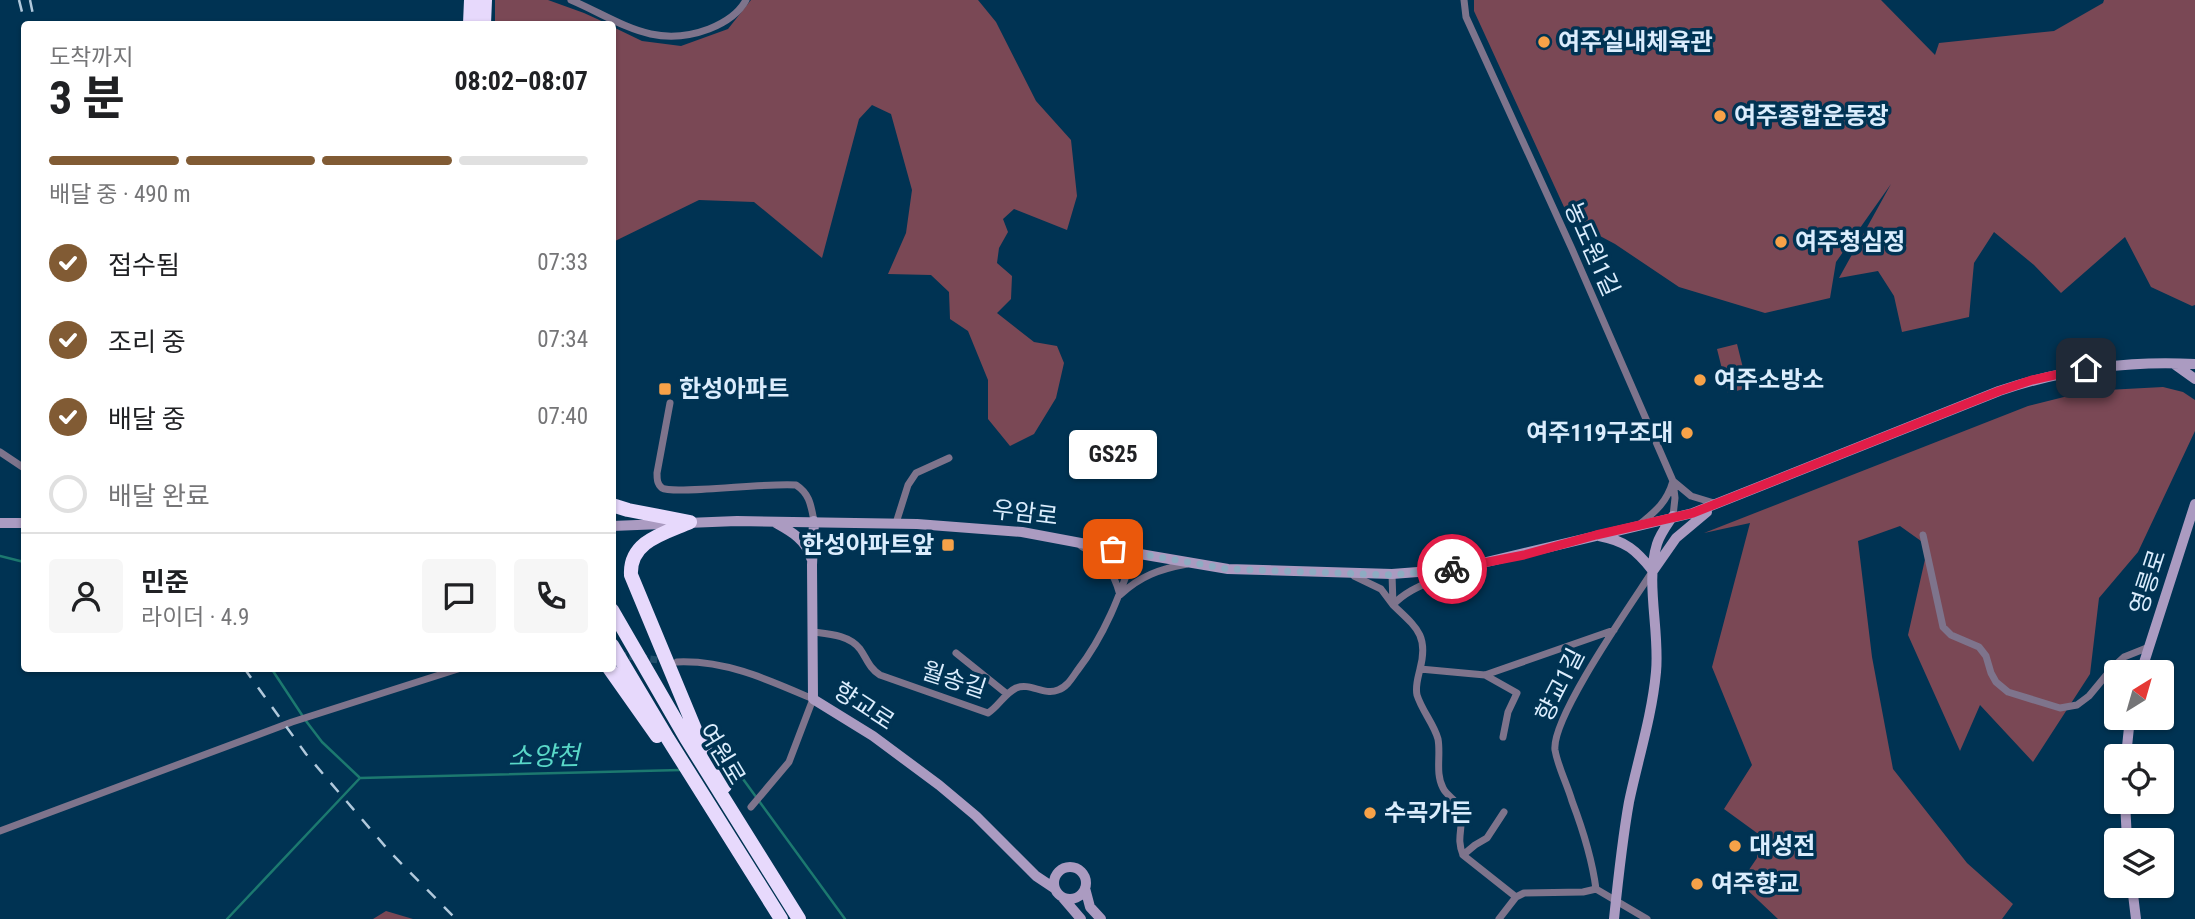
<!DOCTYPE html>
<html lang="ko">
<head>
<meta charset="utf-8">
<style>
	body { margin:0; font-family:"Roboto Condensed","Noto Sans KR",sans-serif; background:#f6f6f6; color:#202124; height:100vh; display:flex; flex-direction:column; font-size:26px; white-space:nowrap }
	* { box-sizing:border-box; margin:0 }
	p { font-size:23px; color:#757577 }
	.icon { flex:none; width:38px; height:38px; fill:none; stroke:currentColor; stroke-width:2; stroke-linecap:round; stroke-linejoin:round }
	.map { position:relative; flex:1; overflow:hidden }
	.details { position:absolute; left:21px; top:21px; width:595px; height:651px; display:flex; flex-direction:column; background:#fff; border-radius:7px; box-shadow:0 2px 5px #0004 }
	.details>* { flex:none }
	.needle { width:46px; rotate:37deg }
	.fabs { position:absolute; left:2104px; top:660px; display:grid; gap:14px }
	.fabs a { display:grid; place-items:center; width:70px; height:70px; border-radius:7px; background:#fff; box-shadow:0 2px 5px #0004; font-size:35px }
	.pin { position:absolute; display:grid; place-items:center; width:60px; height:60px; color:#fff; margin:-30px; border-radius:14px; box-shadow:0 4px 10px #0006 }
	.courier { position:absolute; display:grid; place-items:center; width:70px; height:70px; margin:-35px; border:5px solid #e11d48; border-radius:50%; background:#fff; color:#222; box-shadow:0 2px 9px #0007 }
	.bubble { position:absolute; height:49px; border-radius:7px; background:#fff; box-shadow:0 2px 5px #0004; font-size:23px; font-weight:700; line-height:49px; text-align:center }
	.summary em { font-style:normal; font-weight:700 }
	.summary div { display:flex; flex-direction:column-reverse }
	.summary { display:flex; align-items:center; justify-content:space-between; height:119px; padding:0 28px }
	h1 { font-size:46px; font-weight:700; line-height:52px }
	.bar { display:grid; grid-template-columns:repeat(4,1fr); gap:10px 7px; align-content:center; height:84px; padding:0 28px }
	.bar i { height:9px; border-radius:5px; background:#e0e0e0 }
	.bar .current { background:#815b34 }
	.bar p { grid-column:span 4 }
	.line { display:flex; align-items:center; gap:18px; padding:0 28px; border-top:2px solid #e0e0e0 }
	.line div { flex:1 }
	.round { display:grid; place-items:center; flex:none; width:74px; height:74px; border-radius:7px; background:#f6f6f6 }
	ol { padding:0 28px; list-style:none }
	li { display:flex; align-items:center; gap:21px; height:77px }
	li p { margin-inline-start:auto }
	li .icon { padding:7px; border-radius:50%; background:#815b34; color:#fff; stroke-width:4 }
	li:last-child { color:#757577 }
	li i { width:38px; height:38px; border:4px solid #e0e0e0; border-radius:50% }
	.map>svg:first-child { display:block }
	.green { fill:#7a4855 }
	.lines { fill:none; stroke-linecap:round; stroke-linejoin:round }
	.stream { stroke:#1c796f; stroke-width:2.5 }
	.street-tunnel { stroke:#214f6c; stroke-width:7; stroke-dasharray:7 3.5; stroke-linecap:butt }
	.street { stroke:#7e748c; stroke-width:7 }
	.secondary { stroke:#ab9bc1; stroke-width:10 }
	.highway { stroke:#e7d9fc; stroke-width:14 }
	.rail { stroke:#b1c9dc; stroke-width:2.5; stroke-dasharray:12 12; stroke-linecap:butt }
	.done { stroke:#8eacc2; stroke-width:7; stroke-dasharray:0 12.6 }
	.route { stroke:#e11d48; stroke-width:9 }
	.poi-dot { fill:#f7a248; stroke:#003353; stroke-width:2.5 }
	.labels { text-anchor:middle; dominant-baseline:central; stroke-width:7; stroke-linejoin:round; paint-order:stroke }
	.poi-label { font-size:24px; font-weight:bold; fill:#dbedfd; stroke:#003353; text-anchor:start }
	.street-label { font-size:24px; fill:#dbedfd; stroke:#003353 }
	.water-label { font-size:26px; font-style:italic; fill:#59d8c8; stroke:#003353 }
</style>
</head>
<body>
<div class="map">
<svg width="2195" height="919" viewBox="0 0 2195 919">
	<rect width="100%" height="100%" fill="#003353"/>
	<path class="green" d="M495,0H548L584,13L608,24H495Z
		M751,0H978L996,22L1036,101L1071,140L1077,196L1067,230L1014,209L1003,219L1008,232L999,248L997,263L1012,276L1011,299L997,313L1034,342L1057,346L1064,363L1056,398L1034,434L1010,446L988,419V380L968,331L950,319L949,292L931,275L888,274L906,233L912,190L891,114L872,105L859,119L822,258L754,202L699,200L613,242V27L642,41L681,46L728,29Z
		M1474,0H1881L1935,55L1939,43L2054,31L2103,3L2104,0H2195V305L2192,306L2151,287L2125,237L2061,293L2034,265L1994,232L1974,263L1969,317L1902,332L1894,296L1878,271L1839,278L1891,184L1836,262L1830,298L1765,313L1679,287L1615,244L1570,220L1474,11Z
		M1737,344L1748,388L1728,393L1717,349Z
		M2163,387L2183,392L2195,400V431L2138,552L2099,598L2090,674L2033,762L1980,705L1960,751L1908,635L1928,546L1900,526L1858,541L1872,657L1893,769L1967,863L2013,904L2002,919H1778L1740,883L1757,858V833L1724,809L1752,765L1712,667L1750,523L1704,533L2028,406L2088,391Z
		M386,911L413,919H373Z"/>
	<g class="lines">
		<path class="stream" d="M0,556L24,562
			M271,668L302,715
			M306,721L322,742L359,777
			M722,769L735,768L845,919
			M227,919L360,778L681,770"/>
		<path class="street-tunnel" d="M619,655L666,661"/>
		<path class="street" d="M571,0C620,21 653,50 709,29C724,23 738,15 746,0
			M1464,0L1466,17L1572,249L1673,481L1675,498L1673,516
			M670,403L657,473C657,479 657,484 662,488C673,495 771,482 796,485C810,494 811,506 814,521
			M0,452L24,468
			M896,523L908,485L916,473L949,458
			M1640,524C1656,511 1667,502 1673,481L1691,496L1714,503
			M1923,535L1943,627L1951,635L1979,647L1986,656L1991,673L1996,682L2008,692L2060,708L2077,705L2089,696L2113,667L2124,657L2149,647
			M1081,546C1103,559 1113,569 1120,595C1140,576 1160,569 1187,564
			M1392,574L1393,605C1416,627 1429,635 1420,669C1418,678 1415,686 1417,695C1422,711 1434,724 1438,739C1441,755 1435,773 1443,788C1447,797 1461,802 1461,813C1463,830 1456,838 1463,855L1516,897L1499,919
			M1354,576L1381,589L1393,605C1407,589 1431,582 1450,572
			M813,632C829,634 849,635 860,649C867,659 869,668 880,675L988,713C999,706 1004,694 1016,688C1030,682 1044,696 1058,690C1067,687 1072,678 1077,671C1105,635 1120,595 1134,553
			M956,653L1007,694
			M677,662C726,660 769,680 813,699L789,762L751,807
			M1420,669L1485,675L1614,630
			M1485,675L1517,693L1508,712L1503,737
			M0,831L292,722L461,668
			M1463,855L1475,845L1487,838L1504,812
			M1516,897L1524,893L1583,892L1596,889
			M1647,919L1596,889C1592,858 1583,830 1572,801C1567,784 1558,767 1555,750C1551,718 1632,603 1652,572"/>
		<path class="secondary" d="M2174,364L2195,379
			M814,521L812,565L813,699L873,736L939,785L976,816L1036,876L1054,888
			M774,522C790,531 806,539 811,558
			M0,523H24
			M612,526L737,521L917,524L1022,532L1134,553L1228,569L1392,574L1457,569L1693,513L1999,391C2064,369 2126,360 2195,364
			M1599,536C1626,541 1636,550 1653,571L1676,538L1707,512
			M2141,672L2195,504
			M2126,756L2130,718
			M2125,802L2127,840
			M1054 883a16 16 0 1 1 32 0a16 16 0 1 1-32 0Z
			M2132,886L2136,919
			M1085,888L1090,907L1101,919
			M1063,898L1081,919
			M1614,919C1618,880 1622,841 1629,802C1638,759 1652,716 1656,672C1660,631 1645,582 1657,544C1660,534 1667,525 1673,516"/>
		<path class="highway" d="M470,24L471,0
			M484,24L485,0
			M612,505L628,510L690,522
			M690,522C665,533 629,541 631,575L697,734L725,786
			M612,610L686,738L799,919
			M612,645L668,739L781,919
			M609,668L657,736"/>
		<path class="rail" d="M19,0L25,24
			M30,0L35,24
			M244,668L306,754L390,852L456,919"/>
	</g>
	<g class="lines">
		<path class="done" d="M1113,549L1228,569L1392,575L1452,569"/>
		<path class="route" d="M1452,569L1524,555L1596,535L1693,513L1999,391L2032,380L2086,368"/>
	</g>
	<g class="poi-dot">
		<circle cx="1544" cy="42" r="7"/>
		<circle cx="1720" cy="116" r="7"/>
		<circle cx="1781" cy="242" r="7"/>
		<circle cx="1700" cy="380" r="7"/>
		<rect x="658" y="382" width="14" height="14" rx="3.5"/>
		<circle cx="1687" cy="433" r="7"/>
		<rect x="941" y="538" width="14" height="14" rx="3.5"/>
		<circle cx="1370" cy="813" r="7"/>
		<circle cx="1735" cy="846" r="7"/>
		<circle cx="1697" cy="884" r="7"/>
	</g>
	<g class="labels">
		<g class="poi-label">
			<text x="1558" y="42">여주실내체육관</text>
			<text x="1734" y="116">여주종합운동장</text>
			<text x="1795" y="242">여주청심정</text>
			<text x="1714" y="380">여주소방소</text>
			<text x="679" y="389">한성아파트</text>
			<text x="1673" y="433" text-anchor="end">여주119구조대</text>
			<text x="934" y="545" text-anchor="end">한성아파트앞</text>
			<text x="1384" y="813">수곡가든</text>
			<text x="1749" y="846">대성전</text>
			<text x="1711" y="884">여주향교</text>
		</g>
		<g class="street-label">
			<text transform="translate(1592 249) rotate(66)">농도원1길</text>
			<text transform="translate(1025 513) rotate(7)">우암로</text>
			<text transform="translate(2148 582) rotate(-72)">영릉로</text>
			<text transform="translate(954 680) rotate(18)">월송길</text>
			<text transform="translate(1560 685) rotate(-63)">향교1길</text>
			<text transform="translate(864 706) rotate(33)">향교로</text>
			<text transform="translate(722 754) rotate(59)">여원로</text>
		</g>
		<g class="water-label">
			<text transform="translate(544 756) rotate(-1)">소양천</text>
		</g>
	</g>
</svg>
<div class="fabs">
<a><svg class="needle" viewBox="-14 -14 28 28"><path d="M0-13l5 13h-10z" fill="#e53935"/><path d="M0 13l5-13h-10z" fill="#757577"/></svg></a>
<a><svg class="icon" aria-label="locate" viewBox="0 0 24 24"><circle cx="12" cy="12" r="6"/><path d="M12 2v4M12 18v4M2 12h4M18 12h4"/></svg></a>
<a><svg class="icon" aria-label="layers" viewBox="0 0 24 24"><path d="M12 4l9 5-9 5-9-5zM3 14l9 5 9-5"/></svg></a>
</div>
<div class="pin" style="left:1113px;top:549px;background:#ea580c"><svg class="icon" aria-label="bag" viewBox="0 0 24 24"><path d="M5 8h14l-1 12H6zM9 8a3 3 0 0 1 6 0"/></svg></div>
<div class="pin" style="left:2086px;top:368px;background:#1f2937"><svg class="icon" aria-label="home" viewBox="0 0 24 24"><path d="M3 11l9-7 9 7M6 9v11h12V9"/></svg></div>
<div class="courier" style="left:1452px;top:569px"><svg class="icon" aria-label="bike" viewBox="0 0 24 24"><circle cx="6" cy="16" r="4"/><circle cx="18" cy="16" r="4"/><path d="M6 16l4-8h5l3 8M10 8l3 8H6M13 5h3"/></svg></div>
<div class="bubble" style="left:1069px;top:430px;width:88px">GS25</div>
<section class="details">
<div class="summary"><div><h1>3 분</h1><p>도착까지</p></div><em>08:02–08:07</em></div>
<div class="bar"><i class="current"></i><i class="current"></i><i class="current"></i><i></i><p>배달 중 · 490 m</p></div>
<ol>
<li><svg class="icon" aria-label="check" viewBox="0 0 24 24"><path d="M5 12l5 5 9-10"/></svg>접수됨<p>07:33</p></li>
<li><svg class="icon" aria-label="check" viewBox="0 0 24 24"><path d="M5 12l5 5 9-10"/></svg>조리 중<p>07:34</p></li>
<li><svg class="icon" aria-label="check" viewBox="0 0 24 24"><path d="M5 12l5 5 9-10"/></svg>배달 중<p>07:40</p></li>
<li><i></i>배달 완료</li>
</ol>
<div class="line" style="height:126px"><a class="round"><svg class="icon" aria-label="person" viewBox="0 0 24 24"><circle cx="12" cy="8" r="4"/><path d="M4 21q1-7 8-7t8 7"/></svg></a><div><b>민준</b><p>라이더 · 4.9</p></div><a class="round"><svg class="icon" aria-label="chat" viewBox="0 0 24 24"><path d="M4 5h16v11H9l-5 4z"/></svg></a><a class="round"><svg class="icon" aria-label="phone" viewBox="0 0 24 24"><path d="M5 4h4l2 5-3 2q2 4 5 5l2-3 5 2v4C11 20 4 13 5 4z"/></svg></a></div>
</section>
</div>
</body>
</html>
